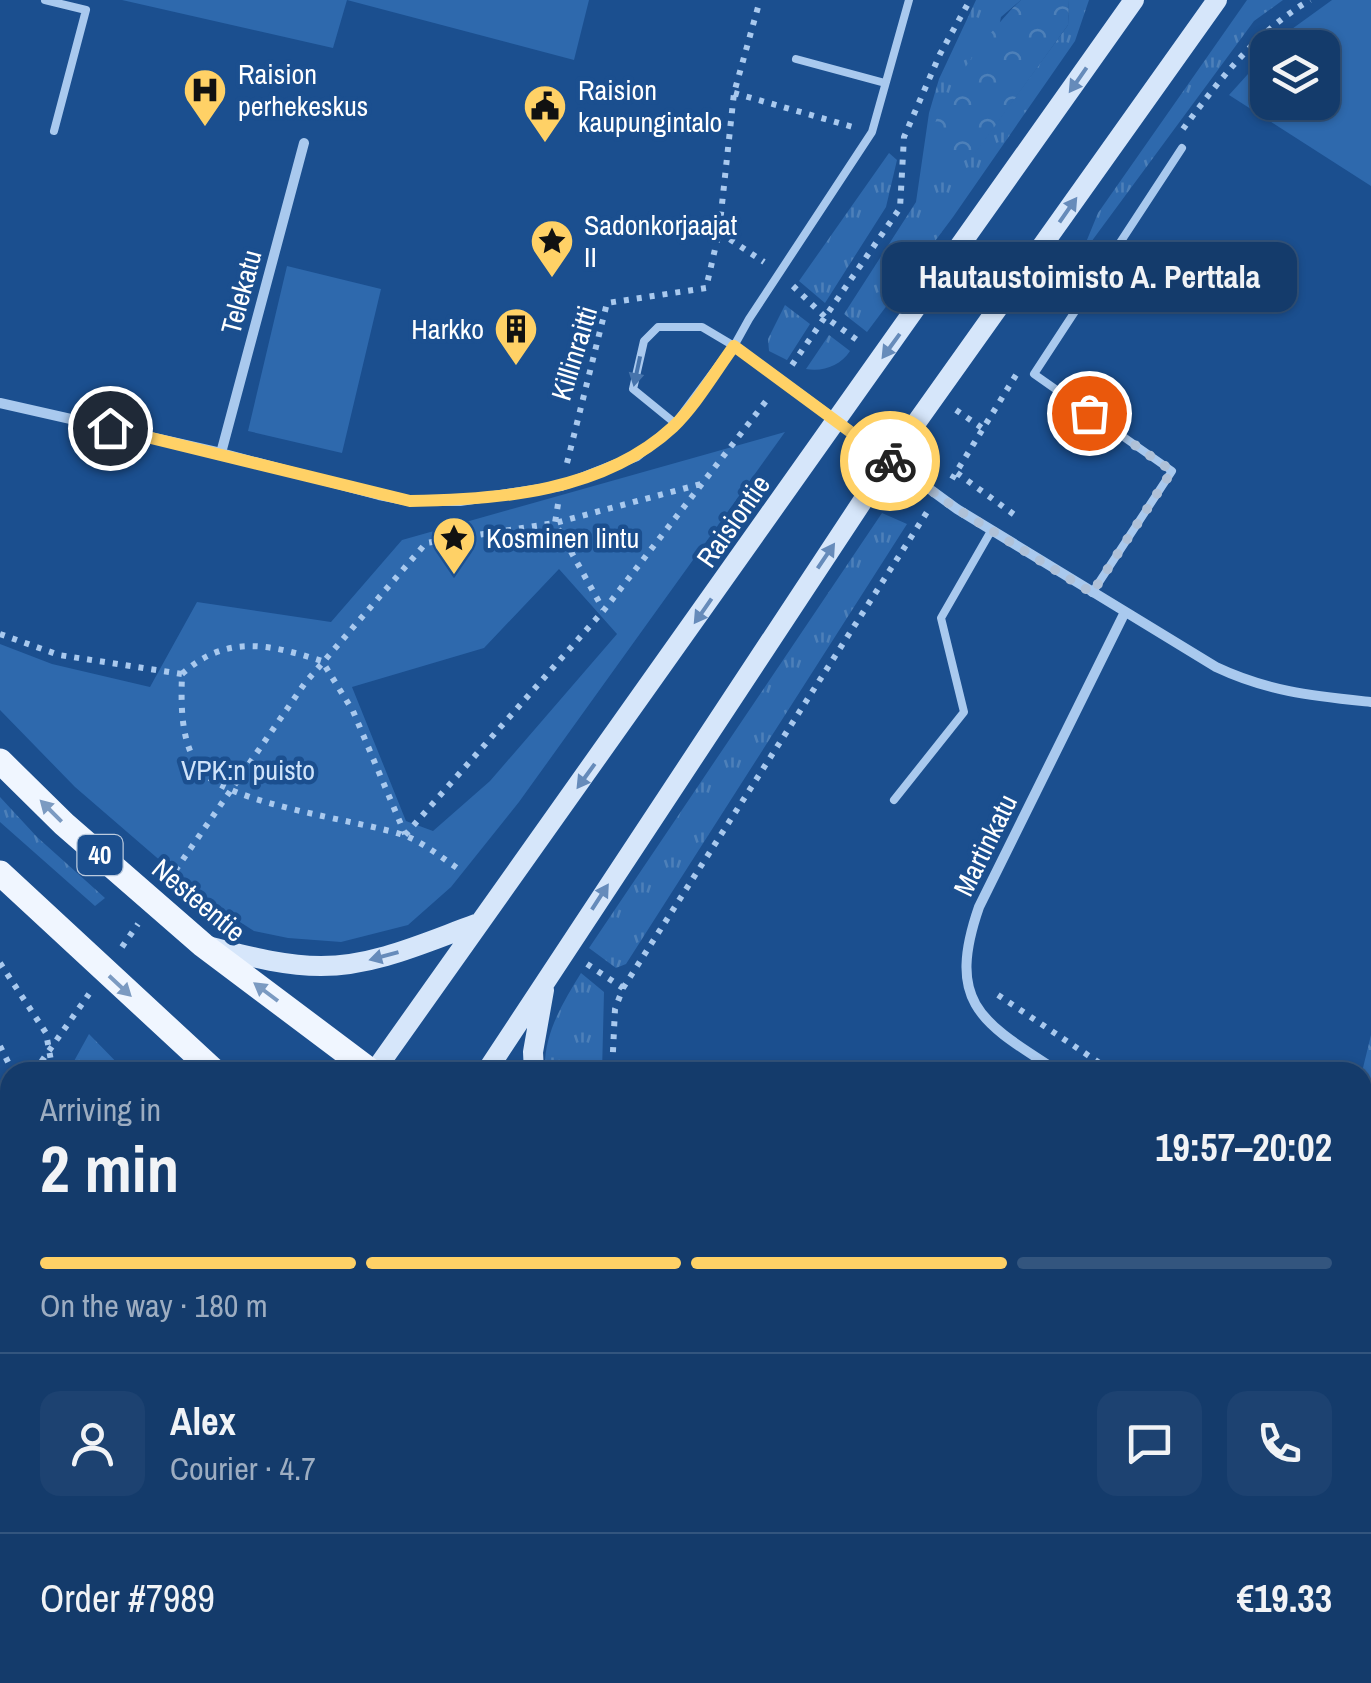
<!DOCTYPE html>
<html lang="en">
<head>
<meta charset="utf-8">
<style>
	body { margin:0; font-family:"Archivo Narrow",sans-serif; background:#1d4271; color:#f1f3f6; height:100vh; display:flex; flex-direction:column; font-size:38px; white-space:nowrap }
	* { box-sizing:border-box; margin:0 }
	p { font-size:32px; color:#9dadc1 }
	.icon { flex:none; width:55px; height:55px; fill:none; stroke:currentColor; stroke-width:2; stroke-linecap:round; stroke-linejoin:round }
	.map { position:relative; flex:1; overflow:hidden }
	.sheet { position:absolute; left:0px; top:1062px; width:1372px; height:622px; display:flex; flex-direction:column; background:#143b6b; border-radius:30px 30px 0 0; box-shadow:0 2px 8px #0004,0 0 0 2px #33557e }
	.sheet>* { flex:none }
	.controls { position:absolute; left:1250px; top:30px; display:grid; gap:20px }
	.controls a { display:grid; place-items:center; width:90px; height:90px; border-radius:20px; background:#143b6b; box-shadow:0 2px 8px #0004,0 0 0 2px #33557e; font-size:50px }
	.pin { position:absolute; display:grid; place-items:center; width:85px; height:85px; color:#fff; margin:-42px; border:5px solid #fff; border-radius:50%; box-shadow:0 2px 10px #0007 }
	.courier { position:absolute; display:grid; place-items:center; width:100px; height:100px; margin:-50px; border:8px solid #ffd166; border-radius:50%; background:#fff; color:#222; box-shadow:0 2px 12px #0007 }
	.bubble { position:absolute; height:70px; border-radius:20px; background:#143b6b; box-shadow:0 2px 8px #0004,0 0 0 2px #33557e; font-size:32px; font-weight:700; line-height:70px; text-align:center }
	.overview em { font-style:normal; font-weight:700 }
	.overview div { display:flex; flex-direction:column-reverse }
	.overview { display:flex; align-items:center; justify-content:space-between; height:170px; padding:0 40px }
	h1 { font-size:65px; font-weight:700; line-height:75px }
	.bar { display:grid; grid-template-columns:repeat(4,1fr); gap:15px 10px; align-content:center; height:120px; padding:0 40px }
	.bar i { height:12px; border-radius:8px; background:#33557e }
	.bar .selected { background:#ffd166 }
	.bar p { grid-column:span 4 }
	.line { display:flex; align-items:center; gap:25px; padding:0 40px; border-top:2px solid #33557e }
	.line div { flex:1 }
	.round { display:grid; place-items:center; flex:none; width:105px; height:105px; border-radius:20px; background:#1d4271 }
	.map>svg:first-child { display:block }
	.grass { fill:url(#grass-tufts) }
	.forest { fill:url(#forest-crowns) }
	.park { fill:#2e69ad; fill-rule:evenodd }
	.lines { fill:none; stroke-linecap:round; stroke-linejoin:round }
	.path { stroke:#a9c9ee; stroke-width:6; stroke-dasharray:5 8; stroke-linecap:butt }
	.service { stroke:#a9c9ee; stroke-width:8 }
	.pedestrian { stroke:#a9c9ee; stroke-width:9 }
	.minor { stroke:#a9c9ee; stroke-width:10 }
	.tertiary { stroke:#a9c9ee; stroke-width:18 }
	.secondary { stroke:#d6e6fa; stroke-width:20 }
	.primary { stroke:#f0f6ff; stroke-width:25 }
	.oneway { fill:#668bba }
	.oneway2 { fill:#4674ac }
	.oneway3 { fill:#7b9ac1 }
	.done { stroke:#afc1d8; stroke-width:10; stroke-dasharray:0 18 }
	.route { stroke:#ffd166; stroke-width:12 }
	.labels { text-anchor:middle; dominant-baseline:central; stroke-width:9; stroke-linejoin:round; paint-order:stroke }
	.shield { fill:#1b4f8f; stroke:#bbcadd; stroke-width:2.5 }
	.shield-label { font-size:25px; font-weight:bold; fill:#fff }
	.poi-label { font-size:28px; fill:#fff; stroke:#1b4f8f; text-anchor:start }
	.street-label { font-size:28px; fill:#fff; stroke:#1b4f8f }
	.park-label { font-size:28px; fill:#cfe3fa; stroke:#1b4f8f }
</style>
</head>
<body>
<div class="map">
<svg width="1371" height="1683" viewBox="0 0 1371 1683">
	<defs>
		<pattern id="grass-tufts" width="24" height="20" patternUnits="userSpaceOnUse" patternTransform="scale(2.5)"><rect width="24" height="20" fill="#2e69ad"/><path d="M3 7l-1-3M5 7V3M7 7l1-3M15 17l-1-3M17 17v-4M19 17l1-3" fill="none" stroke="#4d80b9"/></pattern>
		<pattern id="forest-crowns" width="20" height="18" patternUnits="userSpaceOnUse" patternTransform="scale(2.5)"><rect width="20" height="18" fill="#2e69ad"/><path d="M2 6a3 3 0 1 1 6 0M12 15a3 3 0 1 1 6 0" fill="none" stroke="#4d80b9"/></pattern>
	</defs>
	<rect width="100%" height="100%" fill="#1b4f8f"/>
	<path class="grass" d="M976,0H1021L1001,17L974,154L1068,25L1069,0H1089L1075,41L953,217L867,332L844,314L916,202L929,113L939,79Z
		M1247,0H1283L1254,21L1080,257L1098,213Z
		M889,153L897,160L886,207L825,303L799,281Z
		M785,305L810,324L787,360L769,351L768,339Z
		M829,335L850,351C840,366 823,372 806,369Z
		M882,513L907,524L626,964L616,968L589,948Z
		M0,797L37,837L105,898L95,906L0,822Z
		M581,973L604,992L602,1072H545C543,1035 562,1004 581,973Z
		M89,1034L126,1072H68Z"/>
	<path class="forest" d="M1021,0H1069L1068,25L974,155L952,168C944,166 937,163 933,155C917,121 996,22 1021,0Z
		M1371,1035V1155H1363L1362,1072Z"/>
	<path class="park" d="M122,0H589L574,60L347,0L333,48Z
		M1332,0H1371V186L1229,95L1267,53L1268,102H1322V48L1273,47L1285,34Z
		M287,266L381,289L342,453L248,431Z
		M785,432L519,802L451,887L408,925L341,942L288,938L254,931L207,901L75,787L0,710V644L52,664L150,687L197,602L331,622L402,540ZM559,569L617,634L490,781L433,831L406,821L352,687L484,648Z"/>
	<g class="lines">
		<path class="path" d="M734,93L853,127
			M1183,129C1220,79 1256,32 1310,0
			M719,232L764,262
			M793,286L825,317L860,342
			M792,365L900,208L904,137L940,54L970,0
			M956,410L982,428
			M567,463L607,303L706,288L719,232L734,93L760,0
			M957,473L1016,516
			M952,479L1016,375
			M558,504L555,523L603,609
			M0,634L59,655L182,674C181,705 180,745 202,771C229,804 356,820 400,834C421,840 442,858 460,870
			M182,674C227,633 271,645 322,661L353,711L405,834
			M405,835L604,610L770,396
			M168,881L305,683L426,543L555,523L701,484
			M122,947L138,924
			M0,963L46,1033L53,1072
			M587,964L623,988L615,1009L612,1072
			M623,988L929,509
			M998,995L1113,1072
			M0,1046L13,1072
			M34,1072L89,994
			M1362,1188L1371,1182
			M0,1255L10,1157
			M0,1262L10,1258
			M1362,1668L1371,1674
			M1019,1675L1032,1683
			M21,1683V1675
			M156,1683V1675"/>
		<path class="service" d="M45,0L86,10L54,131
			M796,59L885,83
			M676,424L633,389L644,341L658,327H702L734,346L749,319L872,132L909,0
			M1092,593L1172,471L1034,374L1182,148
			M894,800L964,712L941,618L991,531
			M1362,1461L1371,1465
			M862,1675L887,1683
			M212,1683L213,1675
			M283,1683V1675
			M856,1683L857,1675"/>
		<path class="pedestrian" d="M337,1683V1675
			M652,1683V1675"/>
		<path class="minor" d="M0,403L221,453L379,495L410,501H460L561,486L637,456L676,424L734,346L957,509L1216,667C1269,692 1314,696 1371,702
			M221,453L304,143
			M1059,1072C983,1023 945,1005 979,907L1124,614
			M1362,1268L1371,1273
			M1362,1436L1371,1424
			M1187,1683L1193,1675"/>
		<path class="tertiary" d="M0,1439H10
			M0,1485H10"/>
		<path class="secondary" d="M207,946C244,955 282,966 321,966C375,966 426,942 476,924
			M374,1072L1134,0
			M486,1072L889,461L1217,0
			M534,1072L533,1052L544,990
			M57,1683L58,1675
			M114,1683V1675"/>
		<path class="primary" d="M0,761L64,824L203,945L372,1072
			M0,873L215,1072
			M1121,1675L1134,1683
			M1236,1675L1248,1683"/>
	</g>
	<defs><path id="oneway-solid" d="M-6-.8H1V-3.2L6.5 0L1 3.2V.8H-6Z" transform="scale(2.5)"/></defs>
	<g class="oneway">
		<use href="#oneway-solid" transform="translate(1078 80) rotate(125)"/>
		<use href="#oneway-solid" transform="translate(1068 210) rotate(-55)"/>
		<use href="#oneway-solid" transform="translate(891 346) rotate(126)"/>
		<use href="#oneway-solid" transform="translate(826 556) rotate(-56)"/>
		<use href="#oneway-solid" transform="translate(703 611) rotate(125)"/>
		<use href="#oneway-solid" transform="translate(586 776) rotate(126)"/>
		<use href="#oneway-solid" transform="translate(600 897) rotate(-57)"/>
		<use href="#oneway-solid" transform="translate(384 956) rotate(165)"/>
	</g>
	<use class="oneway2" href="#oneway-solid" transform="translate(637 371) rotate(102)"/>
	<g class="oneway3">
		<use href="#oneway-solid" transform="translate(51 811) rotate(-135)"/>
		<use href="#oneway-solid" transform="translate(120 986) rotate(43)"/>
		<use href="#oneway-solid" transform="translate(266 992) rotate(-143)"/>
	</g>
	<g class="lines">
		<path class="done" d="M890,461L957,509L1092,593L1172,471L1089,413"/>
		<path class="route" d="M110,428L410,501C500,500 604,491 673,427C696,405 715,372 734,346L890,461"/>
	</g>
	<defs>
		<g id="hospital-pin" transform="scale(2.25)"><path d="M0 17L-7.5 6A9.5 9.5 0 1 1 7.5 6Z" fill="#ffd166" stroke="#1b4f8f"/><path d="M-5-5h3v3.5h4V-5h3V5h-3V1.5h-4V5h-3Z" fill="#111"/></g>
		<g id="civic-pin" transform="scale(2.25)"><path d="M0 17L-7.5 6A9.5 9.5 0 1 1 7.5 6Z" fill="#ffd166" stroke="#1b4f8f"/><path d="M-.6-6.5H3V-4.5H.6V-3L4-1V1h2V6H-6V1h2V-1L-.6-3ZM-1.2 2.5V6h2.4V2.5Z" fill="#111"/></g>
		<g id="sight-pin" transform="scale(2.25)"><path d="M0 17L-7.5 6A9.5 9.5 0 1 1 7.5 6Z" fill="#ffd166" stroke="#1b4f8f"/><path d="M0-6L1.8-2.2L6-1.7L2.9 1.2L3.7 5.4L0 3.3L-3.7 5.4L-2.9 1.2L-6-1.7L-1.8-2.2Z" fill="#111"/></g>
		<g id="building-pin" transform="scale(2.25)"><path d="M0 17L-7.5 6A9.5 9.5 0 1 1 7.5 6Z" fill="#ffd166" stroke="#1b4f8f"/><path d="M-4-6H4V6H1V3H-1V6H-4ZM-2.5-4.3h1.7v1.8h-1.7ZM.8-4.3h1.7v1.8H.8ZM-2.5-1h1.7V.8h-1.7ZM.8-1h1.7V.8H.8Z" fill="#111"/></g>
	</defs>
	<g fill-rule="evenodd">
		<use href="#hospital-pin" x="205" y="90"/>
		<use href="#civic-pin" x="545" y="106"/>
		<use href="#sight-pin" x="552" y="241"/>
		<use href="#building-pin" x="516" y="329"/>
		<use href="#sight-pin" x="454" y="538"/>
	</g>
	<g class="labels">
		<rect class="shield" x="77.5" y="835" width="45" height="40" rx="8"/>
		<g class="shield-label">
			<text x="100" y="855">40</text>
		</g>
		<g class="poi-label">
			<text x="238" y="74">Raision<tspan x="238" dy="32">perhekeskus</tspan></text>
			<text x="578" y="90">Raision<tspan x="578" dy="32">kaupungintalo</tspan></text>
			<text x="584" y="225">Sadonkorjaajat<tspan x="584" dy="32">II</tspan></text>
			<text x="484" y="329" text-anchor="end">Harkko</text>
			<text x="486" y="538">Kosminen lintu</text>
		</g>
		<g class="street-label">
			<text transform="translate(241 292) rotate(-75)">Telekatu</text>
			<text transform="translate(574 353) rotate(-73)">Killinraitti</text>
			<text transform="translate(733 521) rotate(-55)">Raisiontie</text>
			<text transform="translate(985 845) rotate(-64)">Martinkatu</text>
			<text transform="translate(199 900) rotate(40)">Nesteentie</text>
		</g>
		<g class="park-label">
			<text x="248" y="770">VPK:n puisto</text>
		</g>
	</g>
</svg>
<div class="controls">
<a><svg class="icon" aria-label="layers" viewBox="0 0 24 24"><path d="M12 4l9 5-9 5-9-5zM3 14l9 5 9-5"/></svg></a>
</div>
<div class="pin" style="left:1089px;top:413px;background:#ea580c"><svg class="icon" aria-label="bag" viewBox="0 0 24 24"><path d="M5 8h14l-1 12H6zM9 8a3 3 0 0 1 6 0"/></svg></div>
<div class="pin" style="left:110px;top:428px;background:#1f2937"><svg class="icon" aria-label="home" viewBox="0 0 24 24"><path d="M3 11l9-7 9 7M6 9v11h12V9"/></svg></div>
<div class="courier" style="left:890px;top:461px"><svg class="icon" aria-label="bike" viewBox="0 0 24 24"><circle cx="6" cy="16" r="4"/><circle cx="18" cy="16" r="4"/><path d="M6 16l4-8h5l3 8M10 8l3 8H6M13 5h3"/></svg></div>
<div class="bubble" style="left:882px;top:242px;width:415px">Hautaustoimisto A. Perttala</div>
<section class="sheet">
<div class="overview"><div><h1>2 min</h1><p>Arriving in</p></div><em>19:57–20:02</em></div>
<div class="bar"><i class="selected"></i><i class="selected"></i><i class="selected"></i><i></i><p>On the way · 180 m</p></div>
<div class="line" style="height:180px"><a class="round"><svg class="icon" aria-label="person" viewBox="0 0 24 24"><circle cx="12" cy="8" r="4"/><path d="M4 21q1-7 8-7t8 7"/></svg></a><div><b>Alex</b><p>Courier · 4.7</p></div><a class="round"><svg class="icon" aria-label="chat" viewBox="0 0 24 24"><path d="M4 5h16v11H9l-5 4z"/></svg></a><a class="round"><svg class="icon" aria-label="phone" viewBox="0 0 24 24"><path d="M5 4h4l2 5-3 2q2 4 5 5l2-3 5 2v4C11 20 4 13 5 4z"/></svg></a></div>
<div class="line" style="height:130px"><div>Order #7989</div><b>€19.33</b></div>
</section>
</div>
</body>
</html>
